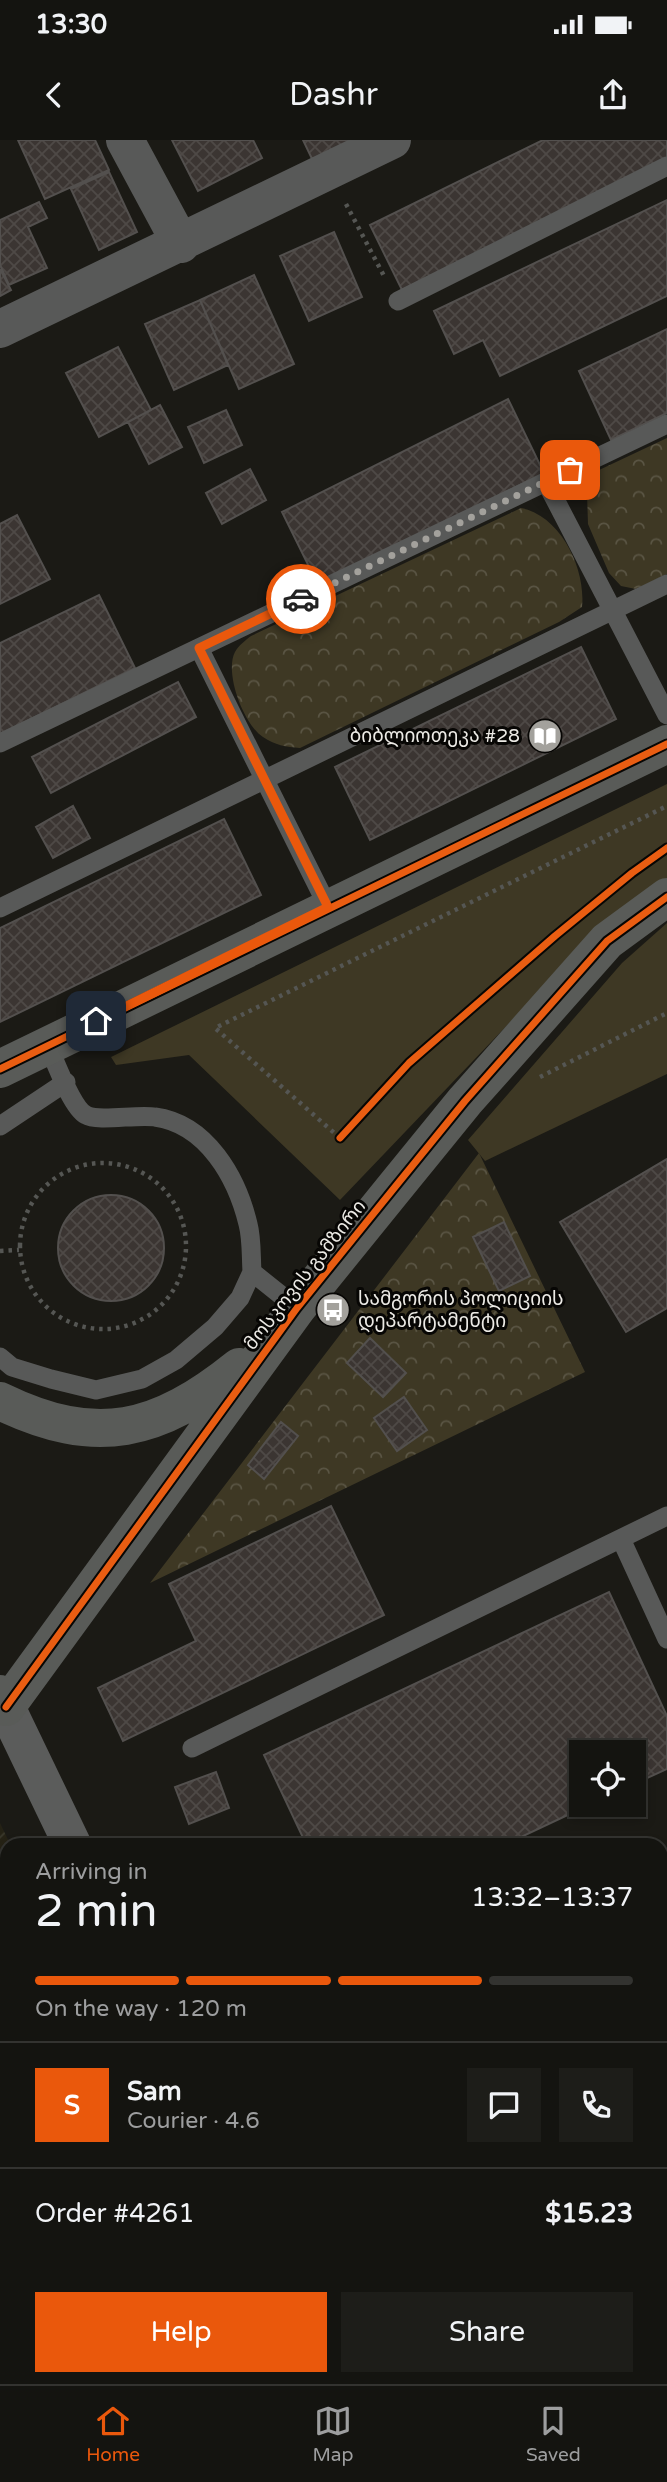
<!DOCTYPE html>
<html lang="en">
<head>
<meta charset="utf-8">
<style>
	body { margin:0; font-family:"Varela Round","Noto Sans Georgian",sans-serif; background:#1d1d19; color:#f1f3f6; height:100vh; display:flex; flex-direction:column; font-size:26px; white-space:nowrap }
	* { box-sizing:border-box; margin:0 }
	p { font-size:23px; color:#9d9e9f }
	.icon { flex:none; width:38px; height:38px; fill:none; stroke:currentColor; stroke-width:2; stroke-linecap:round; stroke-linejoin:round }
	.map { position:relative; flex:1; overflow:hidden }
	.side { position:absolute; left:0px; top:1698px; width:668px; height:548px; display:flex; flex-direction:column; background:#141410; border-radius:21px 21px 0 0; box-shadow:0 4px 10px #0003,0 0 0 2px #333330 }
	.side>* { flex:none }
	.fabs { position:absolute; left:569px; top:1600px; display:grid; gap:14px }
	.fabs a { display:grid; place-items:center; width:77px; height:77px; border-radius:0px; background:#141410; box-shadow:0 4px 10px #0003,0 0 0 2px #333330; font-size:35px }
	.pin { position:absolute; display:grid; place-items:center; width:60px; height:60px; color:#fff; margin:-30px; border-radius:14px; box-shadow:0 4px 10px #0006 }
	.courier { position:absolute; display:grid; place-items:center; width:70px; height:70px; margin:-35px; border:5px solid #ea580c; border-radius:50%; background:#fff; color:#222; box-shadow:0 2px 9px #0007 }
	.head em { font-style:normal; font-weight:600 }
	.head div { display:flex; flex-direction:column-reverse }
	.head { display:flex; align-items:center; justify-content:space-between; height:119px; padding:0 35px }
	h1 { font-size:46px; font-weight:600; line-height:52px }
	.bar { display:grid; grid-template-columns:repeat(4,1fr); gap:10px 7px; align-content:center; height:84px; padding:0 35px }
	.bar i { height:9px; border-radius:5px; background:#333330 }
	.bar .selected { background:#ea580c }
	.bar p { grid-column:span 4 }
	.line { display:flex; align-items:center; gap:18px; padding:0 35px; border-top:2px solid #333330 }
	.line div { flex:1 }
	.round { display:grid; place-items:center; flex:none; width:74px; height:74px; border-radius:0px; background:#1d1d19 }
	.primary-button { display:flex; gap:14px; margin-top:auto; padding:14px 35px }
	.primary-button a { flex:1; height:80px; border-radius:0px; background:#ea580c; color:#fff; font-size:28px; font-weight:600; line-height:80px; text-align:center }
	.primary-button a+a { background:#1d1d19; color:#f1f3f6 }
	.status { display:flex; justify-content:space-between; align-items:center; height:49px; padding:0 35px; background:#141410; direction:ltr }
	.status svg { height:19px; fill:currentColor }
	header { display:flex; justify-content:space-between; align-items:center; height:91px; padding:0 35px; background:#141410; font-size:32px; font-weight:600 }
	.menu { display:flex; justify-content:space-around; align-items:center; height:98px; border-top:2px solid #333330; background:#141410; font-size:19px; color:#9d9e9f }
	.menu a { display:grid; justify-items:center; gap:4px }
	.menu .selected { color:#ea580c }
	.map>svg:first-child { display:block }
	.industrial { fill:url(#industrial-furrows) }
	.forest { fill:url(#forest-crowns) }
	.park { fill:#3e3824 }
	.building { fill:url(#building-cross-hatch); stroke:#53504e; stroke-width:2 }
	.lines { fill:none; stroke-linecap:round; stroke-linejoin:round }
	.path { stroke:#555653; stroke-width:4.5; stroke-dasharray:3.5 5; stroke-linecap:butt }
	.service { stroke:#585958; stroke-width:19 }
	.minor { stroke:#585958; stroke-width:38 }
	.secondary { stroke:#5b5c5b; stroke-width:38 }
	.primary { stroke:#595b58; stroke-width:38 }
	.cycleway-casing { stroke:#070604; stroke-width:11 }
	.cycleway { stroke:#e95d12; stroke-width:7 }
	.done { stroke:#a3a19c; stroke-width:7; stroke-dasharray:0 12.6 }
	.route { stroke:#ea580c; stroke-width:9 }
	.labels { text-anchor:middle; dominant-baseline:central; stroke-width:6; stroke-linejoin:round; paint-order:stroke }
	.poi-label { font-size:19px; fill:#eceae5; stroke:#070604; text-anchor:end }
	.street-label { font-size:19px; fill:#eceae5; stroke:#070604 }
</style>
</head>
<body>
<div class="status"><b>13:30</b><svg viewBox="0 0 49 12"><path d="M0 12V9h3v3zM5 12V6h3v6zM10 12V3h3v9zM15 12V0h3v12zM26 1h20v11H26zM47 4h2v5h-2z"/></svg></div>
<header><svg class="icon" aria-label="back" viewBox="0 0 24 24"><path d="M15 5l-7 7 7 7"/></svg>Dashr<svg class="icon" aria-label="share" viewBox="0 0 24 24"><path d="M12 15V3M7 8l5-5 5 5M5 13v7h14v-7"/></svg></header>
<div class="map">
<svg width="667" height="2244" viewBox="0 0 667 2244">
	<defs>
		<pattern id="industrial-furrows" width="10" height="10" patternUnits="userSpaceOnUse" patternTransform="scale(1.75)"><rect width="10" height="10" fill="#252215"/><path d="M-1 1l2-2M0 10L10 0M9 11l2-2" fill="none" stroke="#3a382c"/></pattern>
		<pattern id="forest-crowns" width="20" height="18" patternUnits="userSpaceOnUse" patternTransform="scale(1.75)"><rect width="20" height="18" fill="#3e3824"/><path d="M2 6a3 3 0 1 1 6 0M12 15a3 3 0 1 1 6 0" fill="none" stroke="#5a5544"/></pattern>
		<pattern id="building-cross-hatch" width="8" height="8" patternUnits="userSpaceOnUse" patternTransform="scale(1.75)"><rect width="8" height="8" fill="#3b3532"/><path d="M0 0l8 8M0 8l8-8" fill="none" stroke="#4e4946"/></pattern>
	</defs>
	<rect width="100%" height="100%" fill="#1b1a15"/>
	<path class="industrial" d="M0,1683L10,1704H7V2238H272L275,2244H0Z"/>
	<path class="forest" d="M667,298V434L636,449L621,446L609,433L588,384L587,353L597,331Z
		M521,368C561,376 586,429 582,467L559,482L300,608C286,607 275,605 263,597C244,585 224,533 235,512C238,506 246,500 251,496Z
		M479,1013L585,1232L150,1443Z"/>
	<path class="park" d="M667,644V745L601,787L340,1060L189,915L116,925L111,917Z
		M667,783V934L485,1021L468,1000L622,823Z"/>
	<path class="building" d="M18,0H95L109,30L45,59Z
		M172,0H253L262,18L198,51Z
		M303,0H357L313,21Z
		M543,0H667V20L402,150L370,85Z
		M109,32L137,92L99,110L71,49Z
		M667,60V156L500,236L483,200L454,214L434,171Z
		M39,62L47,78L28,87L47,128L9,145L0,125V80Z
		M334,92L362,157L309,181L280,116Z
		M0,129L11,150L0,156Z
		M254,135L294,224L239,249L200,160Z
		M200,160L228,225L174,250L145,184Z
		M667,189V273L611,300L579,231Z
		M118,207L151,270L99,297L66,233Z
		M508,259L544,333L318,445L282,372Z
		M160,265L182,307L149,324L128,282Z
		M226,270L242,305L204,323L188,287Z
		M250,329L266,360L222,384L206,353Z
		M17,375L50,439L0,464V384Z
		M99,455L135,528L0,594V503Z
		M581,507L616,579L370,700L335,627Z
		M178,542L196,577L51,653L32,617Z
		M73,666L90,698L53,718L36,687Z
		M224,679L261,755L0,882V788Z
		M667,1019V1168L626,1192L560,1082Z
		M58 1108a53 53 0 1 1 106 0a53 53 0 1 1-106 0Z
		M504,1082L530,1136L499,1151L473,1097Z
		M370,1198L406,1233L383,1257L347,1223Z
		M404,1257L427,1290L397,1311L374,1278Z
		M281,1282L298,1296L264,1339L248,1325Z
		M331,1366L384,1475L123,1601L98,1548L196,1501L169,1444Z
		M609,1452L667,1576V1629L634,1644V1612H581V1664H591L506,1704H306L264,1615Z
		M216,1632L229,1668L189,1684L175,1647Z
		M0,1753L7,1767V1820L0,1824Z
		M7,1841V1922L3,1924L0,1918V1844Z
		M0,1918L7,1932V2118L0,2122Z
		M667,2094V2244H462L459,2238H662V2097Z
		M7,2164V2238H187L190,2244H0V2168Z"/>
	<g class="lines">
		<path class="path" d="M346,64L384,136
			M540,937L667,873
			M340,998L215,888L667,666
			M20 1106a83 83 0 1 1 166 0a83 83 0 1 1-166 0Z
			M0,1111L19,1110"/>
		<path class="service" d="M398,161L667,26
			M546,342L667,575
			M199,508L328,767
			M0,603L667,284
			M0,768L667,444
			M48,905C55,921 72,968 86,975C97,982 138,974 155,977C207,984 237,1038 248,1084C252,1099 251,1117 252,1132L297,1168
			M0,986L66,942
			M0,1217L12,1227L51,1239L96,1250L142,1239L176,1220L215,1187L240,1158L252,1132
			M621,1399L667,1499
			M192,1608L667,1376
			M0,2148L7,2145"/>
		<path class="minor" d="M125,0L181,104
			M0,189L392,0"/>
		<path class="secondary" d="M6,1567L72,1704
			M329,2238L332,2244"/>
		<path class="primary" d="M0,929L667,604
			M0,1261C97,1308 158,1292 239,1227
			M0,1554L6,1567L297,1168L395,1047L465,961L607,801L667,757"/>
		<g class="cycleway-casing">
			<path id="cycleway" d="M0,929L667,604
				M340,998L409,923L555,796L632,733L667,708
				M6,1567L297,1168L395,1047L465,961L607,801L667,757"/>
		</g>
		<use href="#cycleway" class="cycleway"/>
	</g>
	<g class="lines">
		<path class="done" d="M301,459L570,330"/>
		<path class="route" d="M96,881L328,767L199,508L301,459"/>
	</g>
	<defs>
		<g id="library-disc" transform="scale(1.75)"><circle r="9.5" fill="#a3a19c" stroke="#070604"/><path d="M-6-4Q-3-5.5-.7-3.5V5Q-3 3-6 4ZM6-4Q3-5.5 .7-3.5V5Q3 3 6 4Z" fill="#fff"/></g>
		<g id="bus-disc" transform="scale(1.75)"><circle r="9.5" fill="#a3a19c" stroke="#070604"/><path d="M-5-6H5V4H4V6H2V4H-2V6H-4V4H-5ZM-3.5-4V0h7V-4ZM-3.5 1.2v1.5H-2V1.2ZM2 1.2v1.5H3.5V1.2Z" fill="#fff"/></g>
	</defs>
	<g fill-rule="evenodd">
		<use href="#library-disc" x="545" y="596"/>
		<use href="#bus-disc" x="333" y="1170"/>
	</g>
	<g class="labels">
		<g class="poi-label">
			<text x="520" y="596">ბიბლიოთეკა #28</text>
			<text x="358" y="1159" text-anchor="start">სამგორის პოლიციის<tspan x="358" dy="22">დეპარტამენტი</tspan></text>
		</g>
		<g class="street-label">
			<text transform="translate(305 1135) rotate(-52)">მოსკოვის გამზირი</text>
		</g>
	</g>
</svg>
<div class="fabs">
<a><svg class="icon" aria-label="locate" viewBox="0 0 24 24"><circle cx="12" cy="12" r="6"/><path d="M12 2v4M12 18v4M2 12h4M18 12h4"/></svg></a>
</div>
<div class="pin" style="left:570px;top:330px;background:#ea580c"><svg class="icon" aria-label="bag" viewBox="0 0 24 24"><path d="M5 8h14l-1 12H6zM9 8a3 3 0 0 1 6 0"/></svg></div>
<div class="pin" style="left:96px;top:881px;background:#1f2937"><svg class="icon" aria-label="home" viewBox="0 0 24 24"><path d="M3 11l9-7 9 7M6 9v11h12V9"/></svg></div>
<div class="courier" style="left:301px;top:459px"><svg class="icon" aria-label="car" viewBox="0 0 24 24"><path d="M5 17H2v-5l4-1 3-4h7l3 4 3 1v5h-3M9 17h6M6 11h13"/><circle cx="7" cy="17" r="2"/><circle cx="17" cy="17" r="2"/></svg></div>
<section class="side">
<div class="head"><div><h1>2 min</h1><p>Arriving in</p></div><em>13:32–13:37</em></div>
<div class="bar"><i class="selected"></i><i class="selected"></i><i class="selected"></i><i></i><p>On the way · 120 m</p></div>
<div class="line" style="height:126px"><b class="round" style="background:#ea580c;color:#fff">S</b><div><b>Sam</b><p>Courier · 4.6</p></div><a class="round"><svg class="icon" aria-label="chat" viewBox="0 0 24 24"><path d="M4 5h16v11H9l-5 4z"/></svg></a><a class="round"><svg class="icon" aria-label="phone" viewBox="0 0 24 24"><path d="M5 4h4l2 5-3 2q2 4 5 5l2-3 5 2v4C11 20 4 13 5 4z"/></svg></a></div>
<div class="line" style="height:91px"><div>Order #4261</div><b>$15.23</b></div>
<div class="primary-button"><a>Help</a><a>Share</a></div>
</section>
</div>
<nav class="menu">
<a class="selected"><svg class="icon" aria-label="home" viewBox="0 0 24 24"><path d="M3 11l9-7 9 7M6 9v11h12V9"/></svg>Home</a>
<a><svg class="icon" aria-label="map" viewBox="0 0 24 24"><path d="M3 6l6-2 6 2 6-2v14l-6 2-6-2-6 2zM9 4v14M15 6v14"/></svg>Map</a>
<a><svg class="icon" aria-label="saved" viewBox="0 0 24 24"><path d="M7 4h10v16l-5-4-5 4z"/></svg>Saved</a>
</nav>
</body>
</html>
